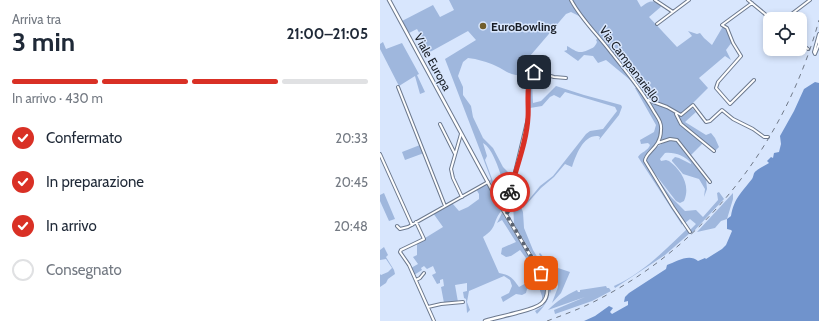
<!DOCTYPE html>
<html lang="it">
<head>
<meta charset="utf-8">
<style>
	body { margin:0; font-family:Cabin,sans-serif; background:#f6f6f7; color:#1f2937; height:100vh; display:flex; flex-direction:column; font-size:15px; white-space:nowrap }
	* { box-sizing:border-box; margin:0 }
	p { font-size:13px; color:#747a83 }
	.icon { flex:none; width:22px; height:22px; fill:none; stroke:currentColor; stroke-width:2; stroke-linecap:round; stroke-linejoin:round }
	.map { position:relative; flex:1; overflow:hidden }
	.drawer { display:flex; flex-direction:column; background:#fff; width:380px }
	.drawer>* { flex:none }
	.fabs { position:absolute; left:383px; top:12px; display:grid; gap:8px }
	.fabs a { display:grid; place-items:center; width:44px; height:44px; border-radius:8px; background:#fff; box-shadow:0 2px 6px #0003; font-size:20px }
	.pin { position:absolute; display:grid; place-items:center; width:34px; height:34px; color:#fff; margin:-17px; border-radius:8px; box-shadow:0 2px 6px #0006 }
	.courier { position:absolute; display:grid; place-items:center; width:40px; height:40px; margin:-20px; border:3px solid #d93025; border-radius:50%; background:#fff; color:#222; box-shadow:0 1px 5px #0007 }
	.headline em { font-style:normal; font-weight:700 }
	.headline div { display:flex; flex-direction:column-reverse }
	.headline { display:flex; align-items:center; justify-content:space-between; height:68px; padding:0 12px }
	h1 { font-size:26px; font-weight:700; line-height:30px }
	.bar { display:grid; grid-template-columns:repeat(4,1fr); gap:6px 4px; align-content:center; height:48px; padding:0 12px }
	.bar i { height:5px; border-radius:3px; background:#e0e1e3 }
	.bar .active { background:#d93025 }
	.bar p { grid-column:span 4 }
	ol { padding:0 12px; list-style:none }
	li { display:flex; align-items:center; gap:12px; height:44px }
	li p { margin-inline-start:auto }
	li .icon { padding:4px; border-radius:50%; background:#d93025; color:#fff; stroke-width:4 }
	li:last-child { color:#747a83 }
	li i { width:22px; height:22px; border:2px solid #e0e1e3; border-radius:50% }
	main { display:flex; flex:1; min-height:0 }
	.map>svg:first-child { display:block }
	.green { fill:#9fb7dd }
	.water { fill:#7093cc }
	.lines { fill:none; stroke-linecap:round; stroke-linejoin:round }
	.minor-casing { stroke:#6c798e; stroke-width:4 }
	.tertiary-casing { stroke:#6c798e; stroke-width:4.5 }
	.minor { stroke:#fff; stroke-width:2 }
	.tertiary { stroke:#fff; stroke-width:2.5 }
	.rail { stroke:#707988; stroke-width:1; stroke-dasharray:5 5; stroke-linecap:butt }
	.done { stroke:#5b6371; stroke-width:4; stroke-dasharray:0 7.2 }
	.route { stroke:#d93025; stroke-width:5 }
	.poi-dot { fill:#715e2d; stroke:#d8e6fd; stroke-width:1.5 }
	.labels { text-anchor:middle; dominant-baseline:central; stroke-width:3; stroke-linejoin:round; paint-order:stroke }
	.poi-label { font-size:12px; font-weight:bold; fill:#181d25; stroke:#d8e6fd; text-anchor:start }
	.street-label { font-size:12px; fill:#181d25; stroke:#d8e6fd }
</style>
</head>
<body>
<main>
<section class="drawer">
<div class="headline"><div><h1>3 min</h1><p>Arriva tra</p></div><em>21:00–21:05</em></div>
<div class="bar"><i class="active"></i><i class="active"></i><i class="active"></i><i></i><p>In arrivo · 430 m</p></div>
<ol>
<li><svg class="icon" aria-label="check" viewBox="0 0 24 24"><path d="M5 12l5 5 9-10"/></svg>Confermato<p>20:33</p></li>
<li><svg class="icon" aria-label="check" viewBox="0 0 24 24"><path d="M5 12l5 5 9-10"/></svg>In preparazione<p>20:45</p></li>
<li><svg class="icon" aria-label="check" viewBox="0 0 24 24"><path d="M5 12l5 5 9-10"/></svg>In arrivo<p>20:48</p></li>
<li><i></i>Consegnato</li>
</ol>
</section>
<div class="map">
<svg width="439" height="321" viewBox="0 0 439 321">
	<rect width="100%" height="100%" fill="#d8e6fd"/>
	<path class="green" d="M69,0H189L194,8L201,17L191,12L186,14L150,56L149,60L151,62H155L158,63L149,75C145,75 140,76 136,75C128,74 123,69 116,66C108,62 97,59 88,58L83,62L78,76L83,87V95L91,106L93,117L103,138L113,148L123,167L129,173L133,174L128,199L126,194V183L124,184C120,173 113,148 103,143L107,156L105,160L115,187L116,189L118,188L122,201L121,202L110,181L111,179L65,59L96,40L88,31L50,52L37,29L29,33L22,21L53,5L60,17L74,10Z
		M191,0H257L261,7C271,0 271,0 283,5L269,17L297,47L312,36L308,31L317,34L320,33L324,38L332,45L342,28V26L347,28L352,42L346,50L351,60L345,56L319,78L328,88L302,114H299L289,107L273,102L267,98L248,72L242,66L232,51L205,19Z
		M218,38L230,51L255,86L249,79L226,60L218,63L213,56L204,55L198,61L184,51L187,50V46C195,50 198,55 208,50C213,48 215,47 217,42L216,40Z
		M3,42L6,49L22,43L39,74L37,75L45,92L40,94L35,76L19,86L0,49V44Z
		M150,80L152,82L153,103L161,101L176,86L204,95L241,105L242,107L239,115L219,140L220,137L218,136C203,135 196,155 192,167L185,164L174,177L161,188L143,208H142L160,186L173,176L206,134L210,131L223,129L237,111L235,107L185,92L180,98L174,95L170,97L162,106L150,108Z
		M255,88H258C270,105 289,125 275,146C272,150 268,153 264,157V160L302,222V225L258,157C261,152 268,151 270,145L268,143L261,144L260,140L274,132L276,125Z
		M272,103L289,109L295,112L299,124L323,143L311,155L297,139L290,138L282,140L281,139C283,125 278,117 271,105Z
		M311,107L316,112L305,122L326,135L331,133L335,138L339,147L335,151L304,126L300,121L298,115L301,117Z
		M293,139L297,141L326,178L327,189L324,197L325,189L319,179L303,174L292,161V160L295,157L299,158L311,164V163C305,156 295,152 285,153L280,159L281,161L286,160L289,161C301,170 311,185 304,201L300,203L296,201L265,161C270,150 282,142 293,139Z
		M40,145L44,153L25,160L22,152Z
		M272,171L291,197L305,211L316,210L323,217L338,200L337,193L339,192L344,199L312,233L310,230L316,224L310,219L305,223Z
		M135,175L134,194L137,204L141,207L143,212L144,228L153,250L161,263V268L134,224L133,202L131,197Z
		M107,184L121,211C112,223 118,227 103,237L119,273C130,275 133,278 139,287L159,276L140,250L131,256L126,257L121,254L122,248L136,242L122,220L117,223L122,213L164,281L165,294L162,300V296L158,285L147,289L146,293L142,295L136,294L123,302L121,297L129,293L132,286L130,280L124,276L89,291L87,302L90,310L87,313L86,299L84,298L83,292L87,291V283L75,285L78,302L64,303L61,287L64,286L63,279L60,280V283L57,284L52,275L56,273L53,266L47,269L44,266L41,268L42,270L34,275L31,268L38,264L33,257L37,255V243L63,227L53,213L72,203L79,211L88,207L99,199V194L96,189Z
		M4,193L15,219L9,221L0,201V195Z
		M353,193V199L347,219L341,221L335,228L317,232Z
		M307,229L310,233L285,255L235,288L234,286C262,274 285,250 307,229Z
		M4,247L8,255L6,257L14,270L15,274L8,279L6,283L0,287V274L1,275L8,272L12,268L6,259L0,260V250Z
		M160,253C178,272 175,296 157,314L155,311L163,306L170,294L165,265L159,254Z
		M178,268L190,272L181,293L172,303L178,287Z
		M226,286L227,288H229L231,291L212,301L175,314L174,310L205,297L168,310C177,301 186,295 197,290L198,292H200V290Z"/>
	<path class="water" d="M435,82L439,83V321H204L215,316L229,306L233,308L230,312L232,314L248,305V301L244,302L245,297L249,293L286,269L287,265C296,262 309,253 318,261L325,258L326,259L342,249L346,245L352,231L351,230L347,229V219L351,216C354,198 362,192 372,179C374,176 373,173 376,171C380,167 385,166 389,163L387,161L391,157L393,158L394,153L399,152L401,144L400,136L414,111L424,89Z"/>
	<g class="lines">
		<g class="minor-casing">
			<path id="minor" d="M191,0C201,19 217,34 230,51C245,70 261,89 273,110C277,117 282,122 281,130C281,148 265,152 265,161L293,207L310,232
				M275,0L293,12
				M368,0L391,19
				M372,3L342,25L347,28L353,43L361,56L338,82L336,88L350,104L374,80
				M405,19L430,0
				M277,24L309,0
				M438,38L439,44L435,54L434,52L439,34
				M420,43L428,49
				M18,87L65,206
				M268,100L287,107L301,115L313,105L326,122L330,121L342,110L353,119L373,129L384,137H388
				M296,114L301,124L334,151
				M60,124L75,154
				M81,134L71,169L73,178L82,197
				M278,143L290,139L297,140L330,182
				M0,154L32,225
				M126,214L130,209V193L148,118L149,88L150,77L152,73L157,72L174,77L186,78
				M36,222L44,239L21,250L20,252L29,265L54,321
				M17,226L20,229L28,227L108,182
				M36,280L40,278L44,273
				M48,307L61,304L83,302"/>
		</g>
		<g class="tertiary-casing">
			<path id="tertiary" d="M9,0L119,203L166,282C172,306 154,308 136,313C125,316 115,318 105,321"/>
		</g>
		<use href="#minor" class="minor"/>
		<use href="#tertiary" class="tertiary"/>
		<path class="rail" d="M167,321C186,314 205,307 223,297C331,240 407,137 439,20"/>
	</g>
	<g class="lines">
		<path class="done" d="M130,192V209L126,214L161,273"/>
		<path class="route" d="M130,192C136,168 147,141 148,117C149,105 145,80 154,72"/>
	</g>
	<circle class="poi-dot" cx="103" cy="26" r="4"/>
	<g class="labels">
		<g class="poi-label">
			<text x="111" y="26">EuroBowling</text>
		</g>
		<g class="street-label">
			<text transform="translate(53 62) rotate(61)">Viale Europa</text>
			<text transform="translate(250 64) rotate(53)">Via Campanariello</text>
		</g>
	</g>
</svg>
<div class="fabs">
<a><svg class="icon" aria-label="locate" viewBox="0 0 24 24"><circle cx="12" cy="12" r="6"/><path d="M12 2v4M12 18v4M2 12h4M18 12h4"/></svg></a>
</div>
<div class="pin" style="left:161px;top:273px;background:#ea580c"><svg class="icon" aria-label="bag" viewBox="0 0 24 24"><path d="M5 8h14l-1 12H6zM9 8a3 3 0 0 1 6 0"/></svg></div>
<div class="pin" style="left:154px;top:72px;background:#1f2937"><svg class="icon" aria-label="home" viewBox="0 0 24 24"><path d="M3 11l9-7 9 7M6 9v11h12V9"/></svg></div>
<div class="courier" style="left:130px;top:192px"><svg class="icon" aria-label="bike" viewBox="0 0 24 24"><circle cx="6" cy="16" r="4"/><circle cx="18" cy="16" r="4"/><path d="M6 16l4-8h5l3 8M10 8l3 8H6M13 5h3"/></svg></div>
</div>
</main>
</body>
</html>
